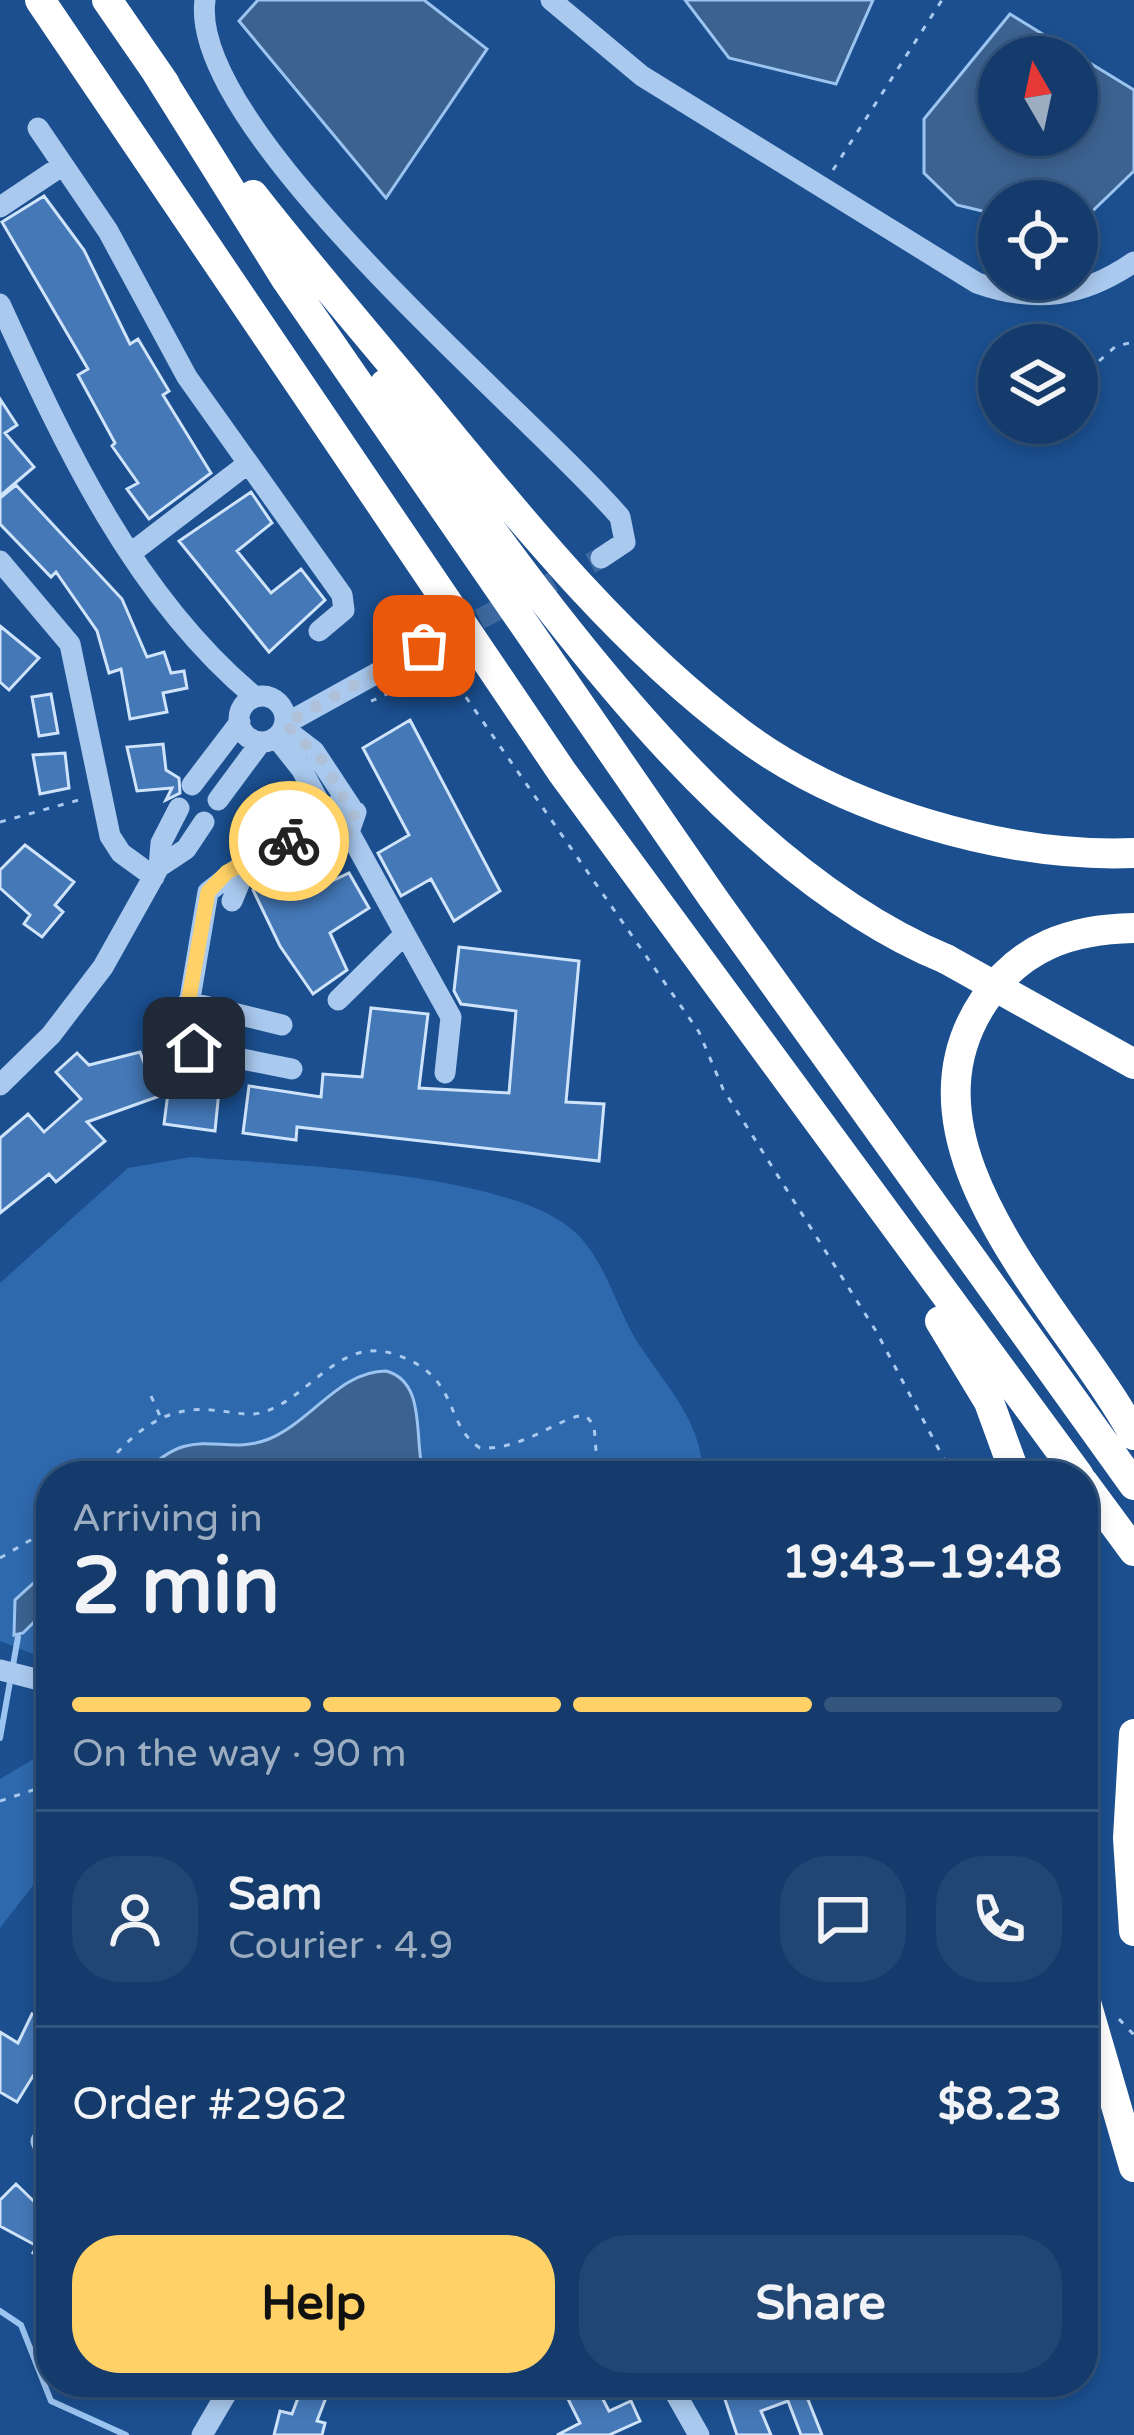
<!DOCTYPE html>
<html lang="en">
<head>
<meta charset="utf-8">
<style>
	body { margin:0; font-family:"Varela Round",sans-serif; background:#214673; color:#f1f3f6; height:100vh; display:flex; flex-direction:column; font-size:45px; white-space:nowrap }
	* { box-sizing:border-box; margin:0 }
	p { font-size:39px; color:#9dadc1 }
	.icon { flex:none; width:66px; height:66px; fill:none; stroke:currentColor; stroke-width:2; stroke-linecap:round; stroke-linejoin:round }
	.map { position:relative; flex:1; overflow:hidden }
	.panel { position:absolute; left:36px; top:1461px; width:1062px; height:936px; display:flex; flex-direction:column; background:#143b6b; border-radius:48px; box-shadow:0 6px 18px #0003,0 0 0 3px #33557e }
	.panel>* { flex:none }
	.needle { width:78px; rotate:351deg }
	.buttons { position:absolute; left:978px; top:36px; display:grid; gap:24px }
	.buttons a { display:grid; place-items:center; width:120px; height:120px; border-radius:50%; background:#143b6b; box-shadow:0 6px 18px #0003,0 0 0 3px #33557e; font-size:60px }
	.pin { position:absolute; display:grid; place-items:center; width:102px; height:102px; color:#fff; margin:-51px; border-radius:24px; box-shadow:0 6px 18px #0006 }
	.courier { position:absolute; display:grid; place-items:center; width:120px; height:120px; margin:-60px; border:9px solid #ffd166; border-radius:50%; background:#fff; color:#222; box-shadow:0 3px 15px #0007 }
	.overview em { font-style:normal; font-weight:700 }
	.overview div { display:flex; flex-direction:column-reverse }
	.overview { display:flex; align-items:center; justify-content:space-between; height:204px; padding:0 36px }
	h1 { font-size:78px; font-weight:700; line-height:90px }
	.bar { display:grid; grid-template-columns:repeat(4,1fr); gap:18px 12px; align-content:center; height:144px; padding:0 36px }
	.bar i { height:15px; border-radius:9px; background:#33557e }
	.bar .selected { background:#ffd166 }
	.bar p { grid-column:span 4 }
	.line { display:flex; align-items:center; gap:30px; padding:0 36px; border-top:3px solid #33557e }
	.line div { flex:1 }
	.round { display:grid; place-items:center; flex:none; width:126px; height:126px; border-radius:48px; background:#214673 }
	.cta { display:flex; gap:24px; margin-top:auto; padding:24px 36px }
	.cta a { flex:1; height:138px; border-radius:48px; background:#ffd166; color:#111; font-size:48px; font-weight:700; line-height:138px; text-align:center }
	.cta a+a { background:#214673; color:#f1f3f6 }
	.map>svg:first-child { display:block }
	.green { fill:#2e69ad }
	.water { fill:#3c6290; stroke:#9cc4f0; stroke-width:3; fill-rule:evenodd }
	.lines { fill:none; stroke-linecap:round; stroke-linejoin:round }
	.stream { stroke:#9cc4f0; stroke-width:6 }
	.building { fill:#4478b7; stroke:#cfe3fa; stroke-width:3 }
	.minor-tunnel { stroke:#3d69a0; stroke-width:21; stroke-dasharray:21 10; stroke-linecap:butt }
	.path { stroke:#a9c9ee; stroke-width:3; stroke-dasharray:6 9; stroke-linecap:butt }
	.minor { stroke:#a9c9ee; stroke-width:21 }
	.highway { stroke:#fff; stroke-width:30 }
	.highway-bridge { stroke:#fff; stroke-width:30 }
	.done { stroke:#afc1d8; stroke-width:12; stroke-dasharray:0 21.6 }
	.route { stroke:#ffd166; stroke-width:15 }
</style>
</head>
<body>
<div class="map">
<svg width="1134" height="2435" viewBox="0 0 1134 2435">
	<rect width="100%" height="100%" fill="#1b4f8f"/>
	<path class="green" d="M191,1157C281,1165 512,1171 576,1233C605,1261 615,1304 635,1338C663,1384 702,1418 703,1476H51V1661L0,1641V1283L128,1168Z
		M51,1741V1862L0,1928V1779L40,1755Z"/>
	<path class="water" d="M258,0H424L487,49L386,198L239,21Z
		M685,0H873L836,84L729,58Z
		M1010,14L1134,90V171L1077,226V201H999V215L957,205L924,173V119ZM999,57H1077V135H999Z
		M386,1371C428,1382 413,1442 424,1476H142C192,1420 221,1458 269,1439C312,1421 340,1371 386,1371Z
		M51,1567L49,1607L23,1633L14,1635L15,1600Z"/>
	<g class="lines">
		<path class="stream" d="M0,1738L18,1637
			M0,2311L21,2325L51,2401L126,2435"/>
	</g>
	<path class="building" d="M44,196L84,250L130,344L138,339L169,391L163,395L211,473L149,519L127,489L138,483L112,446L115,443L78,375L88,369L2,222Z
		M0,399L17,425L5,433L34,467L0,496Z
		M16,485L122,599L147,657L164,652L171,673L184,671L187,688L163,693L167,712L130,719L121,669L109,673L97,631L56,572L51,577L0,524V498Z
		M251,492L272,523L237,551L271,593L301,569L325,600L269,652L179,541Z
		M0,626L39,658L9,690L0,682Z
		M51,694L58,733L39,736L32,697Z
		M410,720L500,891L454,921L431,879L401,896L378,853L409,835L363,748Z
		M163,744L166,770L179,778L180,793L166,800L172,788L137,791L127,747Z
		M65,753L69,788L40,794L33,755Z
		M25,845L74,882L55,905L63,912L42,937L24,924L30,915L0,888V870Z
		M295,855L315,889L349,873L369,908L330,933L347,970L313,994L280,946L253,890L261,871Z
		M459,947L579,961L566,1102L604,1104L599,1161L297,1127L296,1140L243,1133L249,1086L321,1097L323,1074L362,1077L371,1008L428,1014L419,1088L509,1093L516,1011L461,1004L454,991Z
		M140,1052L148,1073L220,1081L215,1131L164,1124L168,1093L87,1122L105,1141L56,1182L49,1174L0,1213V1138L28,1114L44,1132L81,1099L56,1072L77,1053L89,1065Z
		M51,1996V2033L44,2048L51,2052V2087L33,2076L17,2102L0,2092V2032L18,2043L32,2014L37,2016Z
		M16,2184L51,2218V2263L33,2253L37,2246L0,2226V2200Z
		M304,2382H332L317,2421L325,2423L322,2435H274L280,2411L292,2414Z
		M573,2382H594L609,2411L631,2401L640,2421L609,2435H557L580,2423L567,2397L578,2392Z
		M719,2382H744L747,2392L771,2382H801L822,2435H801L788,2401L761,2411L771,2435H737Z"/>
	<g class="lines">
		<path class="minor-tunnel" d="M424,647L601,558"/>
		<path class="path" d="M833,170L942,0
			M1099,361L1116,346L1134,342
			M371,701C401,689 438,664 463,693L699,1032L723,1089L876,1331L953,1476
			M0,822L79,800
			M151,1396L160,1416
			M98,1476C127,1438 160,1405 212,1410C231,1411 248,1418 267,1411C314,1393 341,1335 397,1355C461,1377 443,1424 480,1448C525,1451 566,1412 586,1416L594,1425L598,1476
			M0,1558L51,1528
			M0,1801L51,1784
			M1119,2019L1134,2035"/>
		<path class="minor" d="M205,0C187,131 533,415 620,517L625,542L601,558
			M551,0L642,76L977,283C1036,304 1083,297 1134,262
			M38,128L108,231L187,377L342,595L344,610L319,631
			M0,207L63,165
			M0,304C65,446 133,595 255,697
			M131,553L246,465
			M0,561L70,644L110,836L121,853L154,877
			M239 719a23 23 0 1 1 46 0a23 23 0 1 1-46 0Z
			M285,724L424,647
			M284,728L314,751L351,807
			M276,737L302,770L327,817
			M192,785L240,722
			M218,800L261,742
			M249,860L208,892L184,1034L189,1044L202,1051L292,1069
			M159,867L186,849L204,822
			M232,901L249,860L328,823L336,805L356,812L349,832L341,833L328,823
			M405,934L451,1017L445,1073
			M338,1000L405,934L349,832
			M188,1002L282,1025
			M0,1085L51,1035L103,967L159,867L161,843L179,808
			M0,1670L51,1683
			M51,2125L41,2141L51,2166
			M669,2382L699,2435
			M202,2435L233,2382"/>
		<path class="highway" d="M40,0L562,772L1079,1476
			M107,0L165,84
			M156,71L286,279L713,898L1134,1485
			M253,195C311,269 372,340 432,412C525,525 622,645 740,733C844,811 1006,858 1134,853
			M385,384C528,580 717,864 946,959
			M1134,928C1072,929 1020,946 984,1001C886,1147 1068,1313 1134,1435
			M940,1321L989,1402L1016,1476
			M1083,1482L1134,1551
			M1134,1734L1128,1838L1134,1931
			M1083,1992L1134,2167"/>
		<path class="highway-bridge" d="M946,959L1134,1064"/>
	</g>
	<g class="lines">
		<path class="done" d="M289,841L328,824L341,833L349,832L357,820L321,759L285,724L424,646"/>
		<path class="route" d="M194,1048L184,1026L208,892L227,872L289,841"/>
	</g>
</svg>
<div class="buttons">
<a><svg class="needle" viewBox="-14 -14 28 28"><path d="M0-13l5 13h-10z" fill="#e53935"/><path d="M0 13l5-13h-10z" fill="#9dadc1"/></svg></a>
<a><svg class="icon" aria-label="locate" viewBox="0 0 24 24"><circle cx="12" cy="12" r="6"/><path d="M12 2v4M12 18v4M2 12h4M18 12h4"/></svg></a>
<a><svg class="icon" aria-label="layers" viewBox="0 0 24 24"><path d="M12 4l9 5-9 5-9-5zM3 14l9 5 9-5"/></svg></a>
</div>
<div class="pin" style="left:424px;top:646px;background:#ea580c"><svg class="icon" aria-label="bag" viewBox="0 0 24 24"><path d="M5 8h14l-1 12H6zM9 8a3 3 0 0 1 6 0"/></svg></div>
<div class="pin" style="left:194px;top:1048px;background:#1f2937"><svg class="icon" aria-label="home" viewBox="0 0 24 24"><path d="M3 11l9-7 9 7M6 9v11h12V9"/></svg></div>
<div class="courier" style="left:289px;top:841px"><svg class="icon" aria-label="bike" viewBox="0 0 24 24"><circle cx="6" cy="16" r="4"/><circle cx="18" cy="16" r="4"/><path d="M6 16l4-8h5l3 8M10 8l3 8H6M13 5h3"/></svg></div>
<section class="panel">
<div class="overview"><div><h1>2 min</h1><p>Arriving in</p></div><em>19:43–19:48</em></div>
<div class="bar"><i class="selected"></i><i class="selected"></i><i class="selected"></i><i></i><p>On the way · 90 m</p></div>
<div class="line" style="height:216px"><a class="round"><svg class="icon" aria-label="person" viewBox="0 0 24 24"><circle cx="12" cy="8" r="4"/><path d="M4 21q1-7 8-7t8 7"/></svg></a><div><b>Sam</b><p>Courier · 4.9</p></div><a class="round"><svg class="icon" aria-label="chat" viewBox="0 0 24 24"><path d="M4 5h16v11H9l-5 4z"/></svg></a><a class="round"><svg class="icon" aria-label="phone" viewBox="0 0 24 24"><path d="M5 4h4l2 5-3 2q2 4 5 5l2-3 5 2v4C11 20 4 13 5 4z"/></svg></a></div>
<div class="line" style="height:156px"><div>Order #2962</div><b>$8.23</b></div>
<div class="cta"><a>Help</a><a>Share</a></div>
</section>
</div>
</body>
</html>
